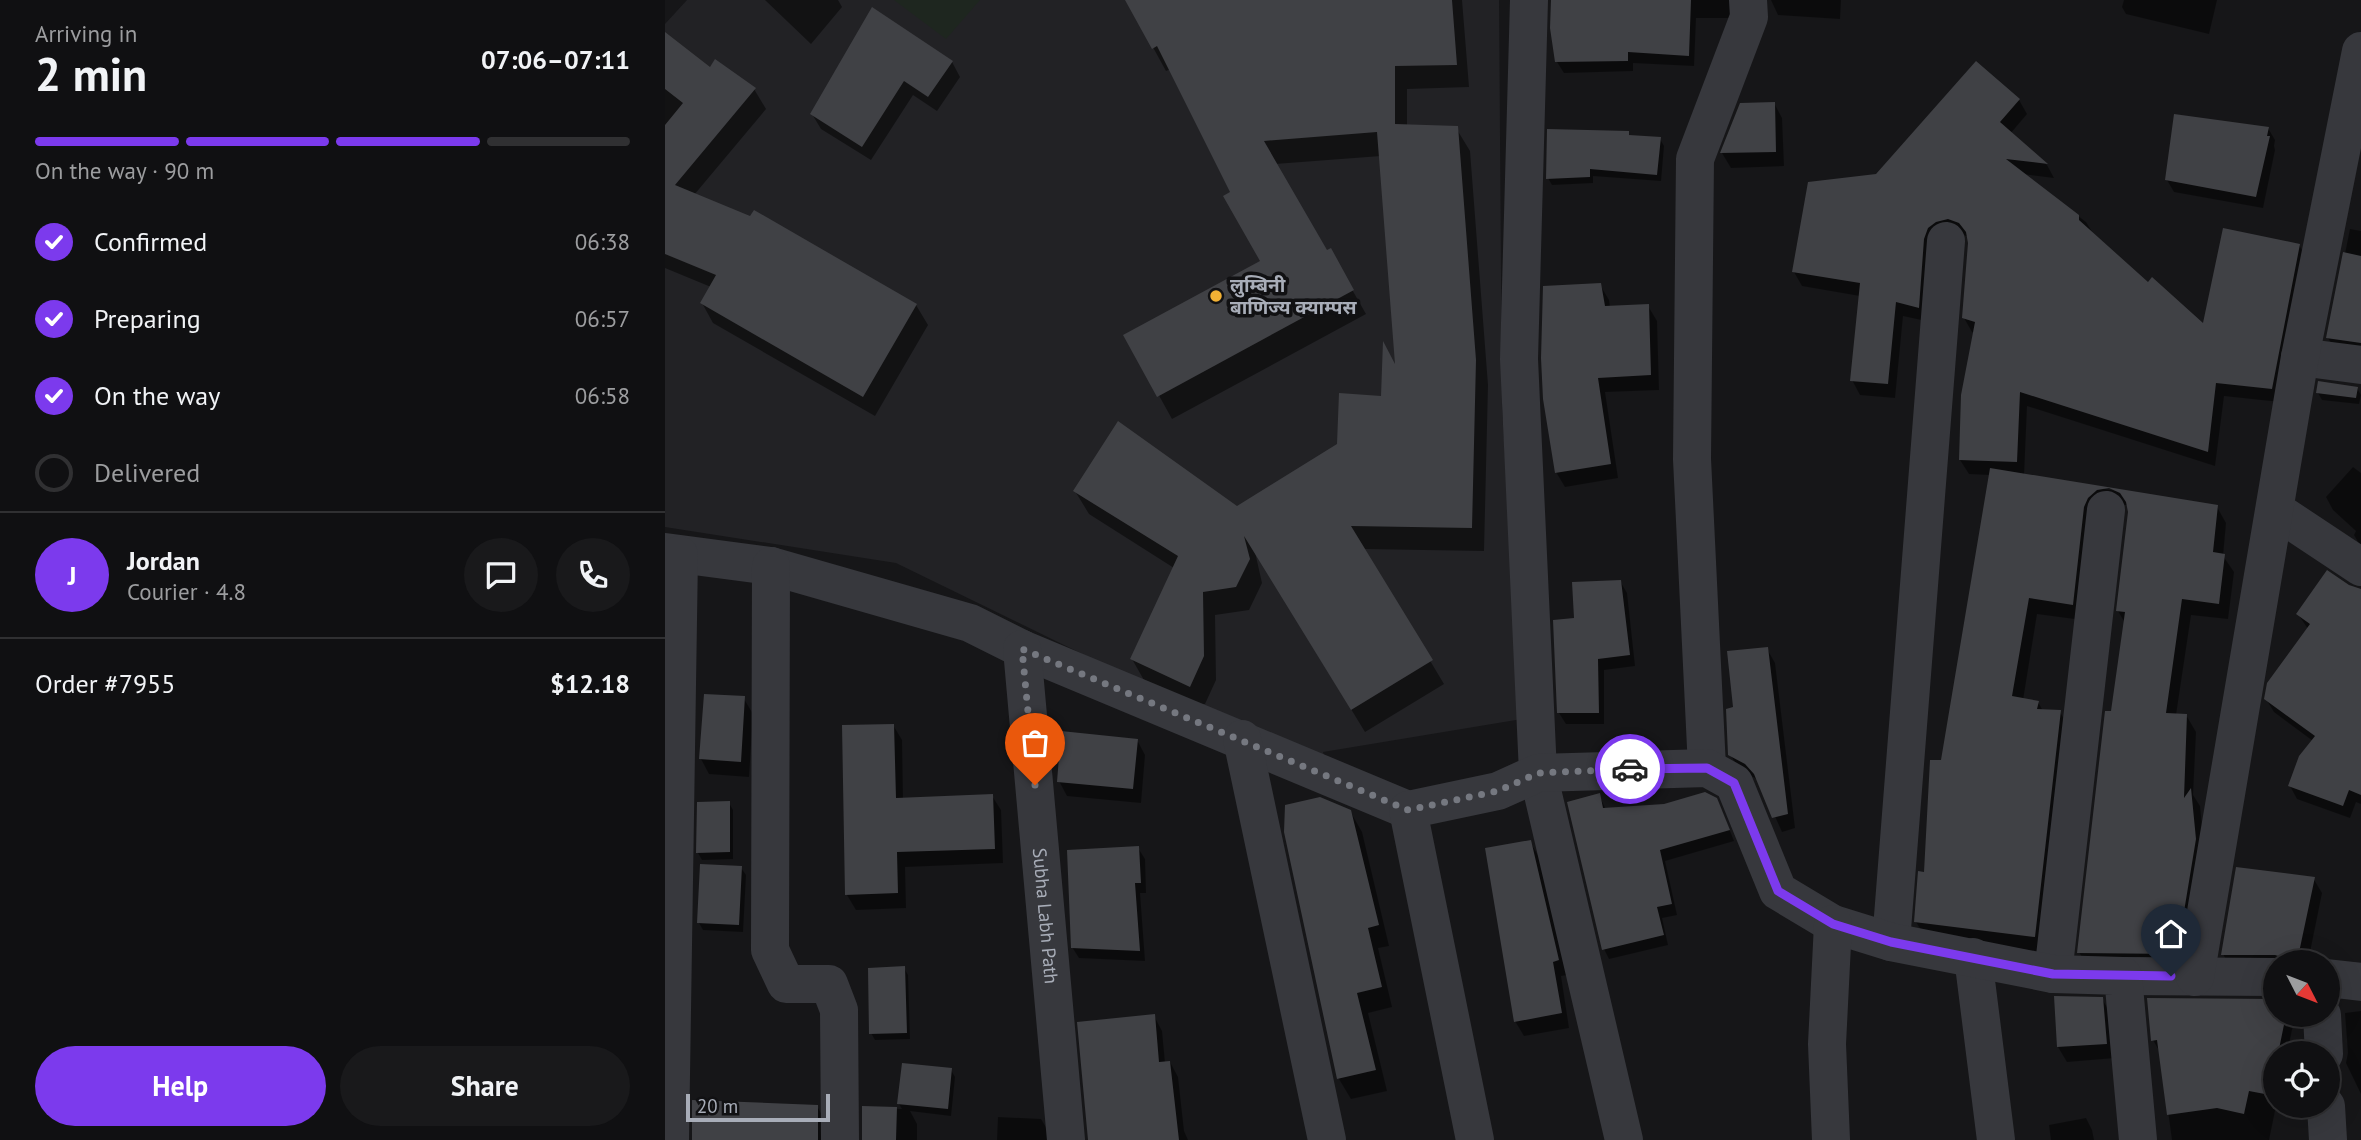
<!DOCTYPE html>
<html lang="en">
<head>
<meta charset="utf-8">
<style>
	body { margin:0; font-family:"PT Sans","Noto Sans Devanagari",sans-serif; background:#19191b; color:#f1f3f6; height:100vh; display:flex; flex-direction:column; font-size:26px; white-space:nowrap }
	* { box-sizing:border-box; margin:0 }
	p { font-size:23px; color:#9c9d9f }
	.icon { flex:none; width:38px; height:38px; fill:none; stroke:currentColor; stroke-width:2; stroke-linecap:round; stroke-linejoin:round }
	.map { position:relative; flex:1; overflow:hidden }
	.drawer { display:flex; flex-direction:column; background:#101012; width:665px }
	.drawer>* { flex:none }
	.needle { width:46px; rotate:132deg }
	.controls { position:absolute; left:1598px; top:950px; display:grid; gap:14px }
	.controls a { display:grid; place-items:center; width:77px; height:77px; border-radius:50%; background:#101012; box-shadow:0 7px 28px #0002,0 0 0 2px #303032; font-size:35px }
	.scale { position:absolute; left:21px; bottom:18px; width:144px; box-sizing:border-box; padding-left:7px; border:4px solid #a8adb8; border-top:0; font-size:19px; line-height:24px; white-space:nowrap; color:#a8adb8; -webkit-text-stroke:5px #111113; paint-order:stroke }
	.pin { position:absolute; display:grid; place-items:center; width:60px; height:60px; color:#fff; margin:-72px -30px; border-radius:50% 50% 50% 0; rotate:-45deg; box-shadow:0 0 7px #0007 }
	.pin .icon { rotate:45deg }
	.courier { position:absolute; display:grid; place-items:center; width:70px; height:70px; margin:-35px; border:5px solid #7c3aed; border-radius:50%; background:#fff; color:#222; box-shadow:0 2px 9px #0007 }
	.summary em { font-style:normal; font-weight:600 }
	.summary div { display:flex; flex-direction:column-reverse }
	.summary { display:flex; align-items:center; justify-content:space-between; height:119px; padding:0 35px }
	h1 { font-size:46px; font-weight:600; line-height:52px }
	.bar { display:grid; grid-template-columns:repeat(4,1fr); gap:10px 7px; align-content:center; height:84px; padding:0 35px }
	.bar i { height:9px; border-radius:5px; background:#303032 }
	.bar .active { background:#7c3aed }
	.bar p { grid-column:span 4 }
	.line { display:flex; align-items:center; gap:18px; padding:0 35px; border-top:2px solid #303032 }
	.line div { flex:1 }
	.round { display:grid; place-items:center; flex:none; width:74px; height:74px; border-radius:37px; background:#19191b }
	ol { padding:0 35px; list-style:none }
	li { display:flex; align-items:center; gap:21px; height:77px }
	li p { margin-inline-start:auto }
	li .icon { padding:7px; border-radius:50%; background:#7c3aed; color:#fff; stroke-width:4 }
	li:last-child { color:#9c9d9f }
	li i { width:38px; height:38px; border:4px solid #303032; border-radius:50% }
	.cta { display:flex; gap:14px; margin-top:auto; padding:14px 35px }
	.cta a { flex:1; height:80px; border-radius:42px; background:#7c3aed; color:#fff; font-size:28px; font-weight:600; line-height:80px; text-align:center }
	.cta a+a { background:#19191b; color:#f1f3f6 }
	main { display:flex; flex:1; min-height:0 }
	.map>svg:first-child { display:block }
	.built { fill:#222225 }
	.green { fill:#1e261f }
	.shadow { fill:#0007 }
	.building { fill:#404145 }
	.lines { fill:none; stroke-linecap:round; stroke-linejoin:round }
	.minor { stroke:#37383d; stroke-width:38 }
	.done { stroke:#757880; stroke-width:7; stroke-dasharray:0 12.6 }
	.route { stroke:#7c3aed; stroke-width:9 }
	.poi-dot { fill:#f2b134; stroke:#111113; stroke-width:2.5 }
	.labels { text-anchor:middle; dominant-baseline:central; stroke-width:7; stroke-linejoin:round; paint-order:stroke }
	.poi-label { font-size:19px; font-weight:bold; fill:#a8adb8; stroke:#111113; text-anchor:start }
	.street-label { font-size:19px; fill:#a8adb8; stroke:#111113 }
</style>
</head>
<body>
<main>
<section class="drawer">
<div class="summary"><div><h1>2 min</h1><p>Arriving in</p></div><em>07:06–07:11</em></div>
<div class="bar"><i class="active"></i><i class="active"></i><i class="active"></i><i></i><p>On the way · 90 m</p></div>
<ol>
<li><svg class="icon" aria-label="check" viewBox="0 0 24 24"><path d="M5 12l5 5 9-10"/></svg>Confirmed<p>06:38</p></li>
<li><svg class="icon" aria-label="check" viewBox="0 0 24 24"><path d="M5 12l5 5 9-10"/></svg>Preparing<p>06:57</p></li>
<li><svg class="icon" aria-label="check" viewBox="0 0 24 24"><path d="M5 12l5 5 9-10"/></svg>On the way<p>06:58</p></li>
<li><i></i>Delivered</li>
</ol>
<div class="line" style="height:126px"><b class="round" style="background:#7c3aed;color:#fff">J</b><div><b>Jordan</b><p>Courier · 4.8</p></div><a class="round"><svg class="icon" aria-label="chat" viewBox="0 0 24 24"><path d="M4 5h16v11H9l-5 4z"/></svg></a><a class="round"><svg class="icon" aria-label="phone" viewBox="0 0 24 24"><path d="M5 4h4l2 5-3 2q2 4 5 5l2-3 5 2v4C11 20 4 13 5 4z"/></svg></a></div>
<div class="line" style="height:91px"><div>Order #7955</div><b>$12.18</b></div>
<div class="cta"><a>Help</a><a>Share</a></div>
</section>
<div class="map">
<svg width="1696" height="1140" viewBox="0 0 1696 1140">
	<rect width="100%" height="100%" fill="#161618"/>
	<path class="built" d="M22,0H834L837,409L857,719L658,752L667,776L231,563L0,527V24Z"/>
	<path class="green" d="M229,0H315L281,39Z"/>
	<path class="shadow" d="M100,0H173L177,7L146,44Z
		M462,0H797L804,87L742,89V126L791,128L805,151L823,385L819,551L698,549L779,684L700,732L590,552L597,583L584,610L550,615L551,680L540,704H526L480,682L467,659L509,568L424,514L410,491L572,508L674,445L718,398L732,370L716,156L610,164L662,253L665,251L701,314L507,419L461,336L597,261L567,193L506,69L501,71Z
		M888,0H1070L1067,18H1031L1029,66L968,63V71L899,73L892,62Z
		M1106,0H1176L1175,19L1113,15Z
		M1459,0H1552L1544,34L1461,14L1457,7Z
		M0,35L45,69L89,89L101,109L29,195L86,218L251,305L263,325L210,416L48,323L37,303L46,287L0,268Z
		M287,62L295,77L272,111L248,95L206,160L156,129L147,114Z
		M1354,100L1362,114L1345,134L1382,165L1389,178L1358,174L1421,222L1429,235L1483,284L1539,326L1634,245L1643,260L1615,402L1559,396L1550,466L1362,406L1359,476L1552,507L1561,523L1558,556L1569,572L1563,619L1526,615L1511,715H1521L1531,732L1528,795L1535,806L1540,856L1520,970L1424,969L1414,952L1460,623L1453,611L1464,514L1463,505H1459V506L1455,504L1417,620L1372,614L1358,700L1373,702L1378,711L1395,712L1404,728L1379,952L1261,938L1251,922L1261,874L1325,475L1304,474L1295,460L1310,333L1307,332L1299,318L1304,237L1293,233L1261,321L1238,316L1230,398L1195,395L1187,380L1195,296L1137,286L1129,272L1212,176Z
		M1109,103L1117,118L1119,166L1066,168L1057,153L1076,105Z
		M1603,128L1610,140L1609,146L1610,150L1598,208L1509,192L1502,180Z
		M963,133L965,136L995,139L999,146L996,181L928,176V183L887,185L883,178Z
		M1685,229L1696,231V355L1671,352L1663,338Z
		M935,285L944,300L945,307L983,306L992,321L994,390L940,392L953,478L900,487L891,472Z
		M1692,388L1696,395L1694,404L1657,400L1653,393Z
		M1688,467L1696,473V547L1689,535L1691,531L1668,510L1661,497Z
		M955,581L962,593L970,666L939,670V724H901L894,713L911,619Z
		M1683,587L1696,590V804L1691,802L1685,818L1632,799L1625,786L1648,741L1609,712L1601,699L1643,629L1633,614Z
		M1102,649L1110,663L1130,828L1117,832L1095,783L1090,778L1074,769L1065,754L1070,709Z
		M79,699L88,714L84,777L44,774L36,759Z
		M228,725L237,740L238,800L327,796L336,810L338,863L240,867L241,908L191,910L182,895Z
		M472,740L480,755L476,803L402,796L394,781Z
		M934,795L941,810L1057,811L1069,841L1000,861L1012,915L997,918L1003,945L944,959L939,949Z
		M64,803L68,810V859L37,860L33,853Z
		M685,811L697,832L724,946L713,948L727,1007L703,1013L722,1091L686,1099L674,1079L621,831Z
		M865,842L874,857L902,975L896,976L904,1028L859,1036L850,1021Z
		M473,848L480,859L481,893H475L480,961L414,958L407,947Z
		M76,868L81,875L78,932L38,930L34,923Z
		M1648,878L1657,893L1643,962H1610L1566,969L1558,954Z
		M239,968L243,975L245,1039L210,1040L206,1033Z
		M1437,999L1446,1014L1450,1058L1402,1062L1393,1047Z
		M1610,1001V1015H1630L1622,1054H1610L1611,1106L1604,1140H1507L1495,1052L1488,1040Z
		M1696,1011V1094L1681,1063L1683,1053L1680,1013Z
		M489,1016L497,1031L500,1063L505,1062L513,1077L519,1131L523,1140H424Z
		M286,1070L290,1077L286,1116L245,1111L252,1124V1140H199L198,1108L237,1109L234,1104Z
		M152,1106L158,1117V1140H29Z
		M333,1117L376,1119L385,1134V1140H332Z
		M1421,1118L1427,1130L1429,1140H1386L1384,1125Z"/>
	<path class="building" d="M460,0H787L792,65L730,66V124L793,126L811,360L807,528L686,526L768,660L686,710L579,536L585,559L571,587L538,592L539,656L525,687L465,659L513,556L408,491L453,421L572,506L672,444L674,393L716,396L718,341L730,364L712,132L599,141L662,250L666,248L689,290L492,397L458,335L595,261L558,196L565,192L492,46L487,49Z
		M886,0H1026L1024,56L963,52V61L890,62L885,28Z
		M207,7L288,61L263,97L239,81L197,147L145,114Z
		M0,32L45,67L50,59L91,88L10,185L85,216L89,210L252,304L198,397L35,303L51,275L0,254V125L18,103L0,89Z
		M1311,61L1355,99L1335,122L1383,164L1341,159L1414,215V220L1483,282L1487,277L1538,323L1558,228L1635,244L1607,389L1551,383L1543,452L1355,392L1352,462L1294,460L1296,395L1310,322L1297,318L1303,243L1301,232L1294,223L1283,219L1271,222L1263,228L1259,239L1254,308L1231,302L1223,384L1185,381L1195,283L1127,272L1143,182L1211,174Z
		M1110,102L1111,152L1055,153L1075,103Z
		M1509,114L1604,127L1602,136H1605L1591,197L1500,180Z
		M882,129L964,131V135L996,137L992,175L925,169V177L881,179Z
		M1678,252L1696,256V343L1661,338Z
		M936,283L940,306L984,304L986,375L933,378L946,464L890,473L878,399L876,358L878,286Z
		M1653,381L1693,387L1691,398L1651,393Z
		M1325,468L1553,505L1548,552L1560,554L1554,604L1517,599L1501,713L1522,714L1519,798L1526,788L1531,839L1512,954L1412,953L1440,711H1446L1460,612L1451,611L1463,512L1461,502L1455,493L1444,488L1432,490L1423,498L1419,507L1408,605L1364,598L1347,696L1374,701L1372,709L1396,710L1370,937L1249,922L1253,871L1259,872L1265,760H1276Z
		M1662,570L1684,585L1696,589V795L1684,790L1678,806L1623,786L1634,756L1650,736L1599,699L1602,683L1645,624L1631,614Z
		M956,580L965,655L933,659L934,713H892L888,620L909,618L907,582Z
		M1103,647L1123,814L1107,818L1089,774L1080,764L1063,755L1061,709L1068,707L1062,651Z
		M39,694L80,696L76,762L34,759Z
		M229,724L231,798L328,794L330,849L232,852L233,893L180,895L177,725Z
		M396,731L473,739L468,789L392,782Z
		M1040,792L1052,798L1065,830L995,850L1007,904L992,907L999,935L937,950L902,802L935,793L938,808L999,804Z
		M655,797L686,810L714,925L703,928L717,987L692,993L711,1070L672,1079L619,832L620,805Z
		M65,801V852L31,853L32,802Z
		M866,840L894,960L888,962L897,1013L849,1022L820,848Z
		M474,846L476,883H470L475,951L406,948L402,850Z
		M35,864L77,866L74,925L32,923Z
		M1571,867L1650,877L1632,962H1626L1620,958L1610,955H1556Z
		M240,966L242,1033L204,1034L203,968Z
		M1389,996L1438,997L1442,1044L1392,1047Z
		M1482,998L1610,999V1015H1621L1613,1054H1610V1070L1605,1095L1584,1091L1579,1114L1552,1108L1502,1115L1492,1040L1486,1041Z
		M490,1014L494,1062L505,1061L514,1140H423L412,1022Z
		M237,1063L287,1068L283,1109L232,1104Z
		M27,1100L153,1105V1140H27Z
		M197,1106L232,1107L231,1140H197Z"/>
	<g class="lines">
		<g class="minor">
			<path d="M864,0L854,359L873,773L959,1140"/>
			<path d="M1635,357L1696,365"/>
			<path d="M1610,510L1696,567"/>
			<path d="M0,552L106,566L305,623L357,649L743,810"/>
			<path d="M106,566L105,950L121,984H164L174,1010L175,1140"/>
			<path id="s1" d="M357,649L401,1140"/>
			<path d="M577,739L662,1140"/>
			<path d="M1042,768L1027,459L1030,159L1084,17L1083,0"/>
			<path d="M1226,942L1281,241"/>
			<path d="M1308,957L1331,1140"/>
			<path d="M1388,974L1441,510"/>
			<path d="M1458,976L1610,977"/>
			<path d="M1530,977L1635,357L1696,51"/>
			<path d="M1662,978L1696,982"/>
			<path d="M1657,1015L1659,1054"/>
			<path d="M1661,1106L1663,1140"/>
			<path d="M5,1140L14,555"/>
			<path d="M810,1140L743,810L833,791L873,773L1042,768L1069,783L1113,891L1168,924L1226,942L1388,974L1458,976L1473,1140"/>
			<path d="M1166,1140L1162,1044L1168,924"/>
		</g>
	</g>
	<g class="lines">
		<path class="done" d="M370,785L357,649L743,810L833,791L873,773L965,769"/>
		<path class="route" d="M965,769L1042,768L1069,783L1113,891L1168,924L1226,942L1388,974L1506,976"/>
	</g>
	<circle class="poi-dot" cx="551" cy="296" r="7"/>
	<g class="labels">
		<g class="poi-label">
			<text x="565" y="285">लुम्बिनी<tspan x="565" dy="22">बाणिज्य क्याम्पस</tspan></text>
		</g>
		<g class="street-label">
			<text stroke="none"><textPath href="#s1" startOffset="268">Subha Labh Path</textPath></text>
		</g>
	</g>
</svg>
<div class="controls">
<a><svg class="needle" viewBox="-14 -14 28 28"><path d="M0-13l5 13h-10z" fill="#e53935"/><path d="M0 13l5-13h-10z" fill="#9c9d9f"/></svg></a>
<a><svg class="icon" aria-label="locate" viewBox="0 0 24 24"><circle cx="12" cy="12" r="6"/><path d="M12 2v4M12 18v4M2 12h4M18 12h4"/></svg></a>
</div>
<div class="scale">20 m</div>
<div class="pin" style="left:370px;top:785px;background:#ea580c"><svg class="icon" aria-label="bag" viewBox="0 0 24 24"><path d="M5 8h14l-1 12H6zM9 8a3 3 0 0 1 6 0"/></svg></div>
<div class="pin" style="left:1506px;top:976px;background:#1f2937"><svg class="icon" aria-label="home" viewBox="0 0 24 24"><path d="M3 11l9-7 9 7M6 9v11h12V9"/></svg></div>
<div class="courier" style="left:965px;top:769px"><svg class="icon" aria-label="car" viewBox="0 0 24 24"><path d="M5 17H2v-5l4-1 3-4h7l3 4 3 1v5h-3M9 17h6M6 11h13"/><circle cx="7" cy="17" r="2"/><circle cx="17" cy="17" r="2"/></svg></div>
</div>
</main>
</body>
</html>
